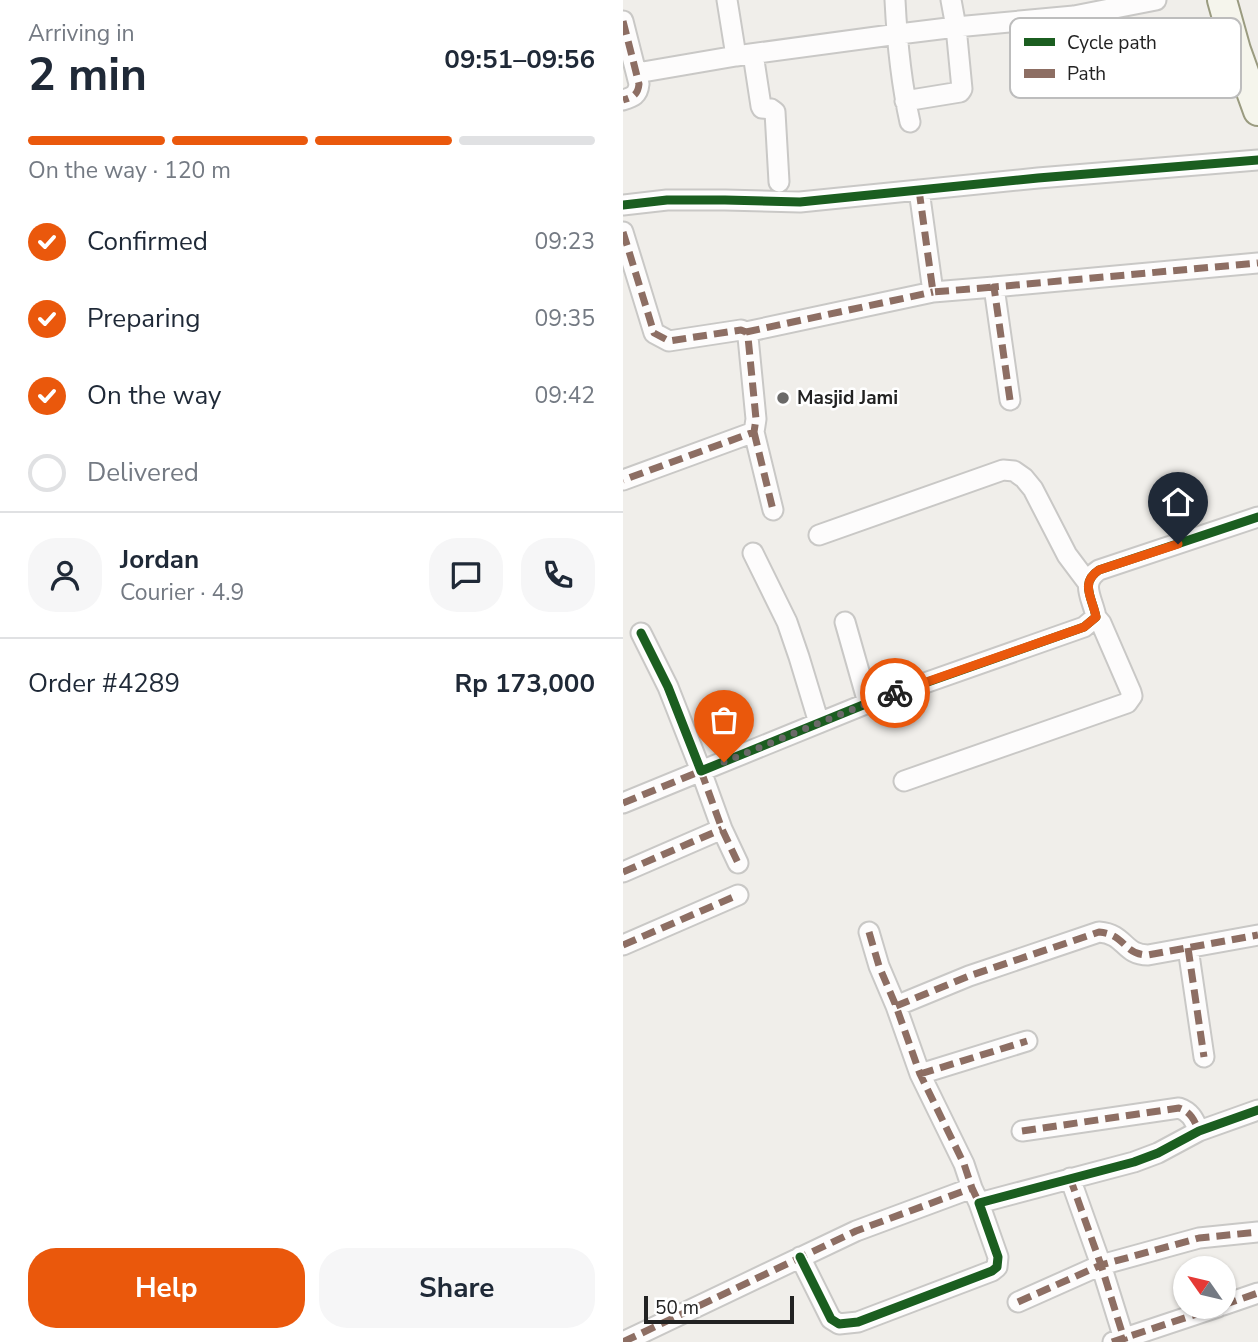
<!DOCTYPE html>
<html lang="en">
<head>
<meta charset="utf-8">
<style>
	body { margin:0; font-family:"Nunito Sans",sans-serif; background:#f6f6f7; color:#1f2937; height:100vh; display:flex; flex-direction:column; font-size:26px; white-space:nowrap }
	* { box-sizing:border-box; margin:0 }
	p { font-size:23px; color:#747a83 }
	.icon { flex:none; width:38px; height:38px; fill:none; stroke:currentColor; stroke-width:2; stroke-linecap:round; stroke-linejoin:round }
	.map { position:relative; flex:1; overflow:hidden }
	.panel { display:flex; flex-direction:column; background:#fff; width:623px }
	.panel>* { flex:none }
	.needle { width:46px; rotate:304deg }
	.tools { position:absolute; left:550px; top:1256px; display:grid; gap:14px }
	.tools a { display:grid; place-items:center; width:63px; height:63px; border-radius:50%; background:#fff; box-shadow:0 2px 5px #0004; font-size:35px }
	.scale { position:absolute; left:21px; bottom:18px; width:150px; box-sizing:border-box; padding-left:7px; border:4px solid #222; border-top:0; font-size:19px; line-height:24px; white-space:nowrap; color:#222; -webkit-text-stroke:5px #fff; paint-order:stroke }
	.pin { position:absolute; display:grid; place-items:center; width:60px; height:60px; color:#fff; margin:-72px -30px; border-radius:50% 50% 50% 0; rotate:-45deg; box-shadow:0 0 7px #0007 }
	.pin .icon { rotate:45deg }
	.courier { position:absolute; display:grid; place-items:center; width:70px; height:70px; margin:-35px; border:5px solid #ea580c; border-radius:50%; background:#fff; color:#222; box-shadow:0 2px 9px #0007 }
	.summary em { font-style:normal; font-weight:700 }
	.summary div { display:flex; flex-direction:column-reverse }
	.summary { display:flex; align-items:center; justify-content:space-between; height:119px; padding:0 28px }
	h1 { font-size:46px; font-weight:700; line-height:52px }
	.bar { display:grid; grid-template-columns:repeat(4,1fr); gap:10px 7px; align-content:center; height:84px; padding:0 28px }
	.bar i { height:9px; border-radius:5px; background:#e0e1e3 }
	.bar .active { background:#ea580c }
	.bar p { grid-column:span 4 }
	.line { display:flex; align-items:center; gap:18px; padding:0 28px; border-top:2px solid #e0e1e3 }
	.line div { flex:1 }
	.round { display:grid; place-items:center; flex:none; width:74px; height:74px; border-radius:28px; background:#f6f6f7 }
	ol { padding:0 28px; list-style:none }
	li { display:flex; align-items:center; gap:21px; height:77px }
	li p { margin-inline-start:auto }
	li .icon { padding:7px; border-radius:50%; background:#ea580c; color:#fff; stroke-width:4 }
	li:last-child { color:#747a83 }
	li i { width:38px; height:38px; border:4px solid #e0e1e3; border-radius:50% }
	.cta { display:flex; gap:14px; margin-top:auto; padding:14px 28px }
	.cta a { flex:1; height:80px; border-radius:28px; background:#ea580c; color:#fff; font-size:28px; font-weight:700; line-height:80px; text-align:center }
	.cta a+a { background:#f6f6f7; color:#1f2937 }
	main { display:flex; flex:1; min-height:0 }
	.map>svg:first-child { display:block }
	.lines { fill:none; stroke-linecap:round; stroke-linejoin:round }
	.street-casing { stroke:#c9c8c6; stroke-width:23 }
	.secondary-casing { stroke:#9a9b80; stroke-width:32 }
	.street { stroke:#fdfcfc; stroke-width:19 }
	.secondary { stroke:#f5f5ec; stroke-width:28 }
	.quiet { stroke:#8d6e63; stroke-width:7; stroke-dasharray:14 7; stroke-linecap:butt }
	.cycleway-casing { stroke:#fff; stroke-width:13 }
	.cycleway { stroke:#1b5e20; stroke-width:9 }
	.done { stroke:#6a6968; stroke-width:7; stroke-dasharray:0 12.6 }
	.route { stroke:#ea580c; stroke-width:9 }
	.poi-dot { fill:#6a6968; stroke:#fff; stroke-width:2.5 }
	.labels { text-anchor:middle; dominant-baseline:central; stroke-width:5; stroke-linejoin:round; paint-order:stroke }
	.poi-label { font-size:19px; font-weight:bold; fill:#222; stroke:#fff; text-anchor:start }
	.key { fill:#fff; stroke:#bdbdbd; stroke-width:2 }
	.key-label { font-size:19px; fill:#222 }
</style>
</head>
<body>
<main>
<section class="panel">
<div class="summary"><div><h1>2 min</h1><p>Arriving in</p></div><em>09:51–09:56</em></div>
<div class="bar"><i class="active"></i><i class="active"></i><i class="active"></i><i></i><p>On the way · 120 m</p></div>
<ol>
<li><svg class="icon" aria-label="check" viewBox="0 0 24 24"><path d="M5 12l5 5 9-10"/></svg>Confirmed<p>09:23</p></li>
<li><svg class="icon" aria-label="check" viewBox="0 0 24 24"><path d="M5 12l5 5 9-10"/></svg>Preparing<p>09:35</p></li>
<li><svg class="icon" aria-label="check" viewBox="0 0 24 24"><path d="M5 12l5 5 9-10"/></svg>On the way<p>09:42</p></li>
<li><i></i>Delivered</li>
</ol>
<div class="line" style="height:126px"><a class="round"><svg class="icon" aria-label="person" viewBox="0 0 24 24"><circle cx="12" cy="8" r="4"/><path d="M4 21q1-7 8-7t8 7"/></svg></a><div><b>Jordan</b><p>Courier · 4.9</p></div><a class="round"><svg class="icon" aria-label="chat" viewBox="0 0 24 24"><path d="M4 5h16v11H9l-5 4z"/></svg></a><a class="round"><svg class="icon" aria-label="phone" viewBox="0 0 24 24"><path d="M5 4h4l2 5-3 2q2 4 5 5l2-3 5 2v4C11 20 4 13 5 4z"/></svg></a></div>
<div class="line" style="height:91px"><div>Order #4289</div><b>Rp 173,000</b></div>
<div class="cta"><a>Help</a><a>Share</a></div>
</section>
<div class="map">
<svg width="635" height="1342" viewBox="0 0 635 1342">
	<rect width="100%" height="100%" fill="#f0eeea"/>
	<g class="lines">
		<g class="street-casing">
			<path id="street" d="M104,0L113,56
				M272,0C274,41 278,82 287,122
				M0,21L16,84C15,95 10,97 0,100
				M130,54L138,106L139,108L148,109L152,112L156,182
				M14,73L113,56L268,35L333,27L451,16L533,0
				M282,101L337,92L339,89L333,27L328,0
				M296,190L310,292L371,287
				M0,205L44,200H102L177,202L415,178L635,160
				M0,232L31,333L46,341L118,330L123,332L125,337L133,419L131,432L0,480
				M123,332L310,292
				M387,400L371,287L635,263
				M131,432L150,510
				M196,535L380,470L391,471L401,478L410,489L444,555L465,583
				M130,553L164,622L176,657L196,723
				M222,622L245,703
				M18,633L45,687L78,771L245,703L461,627L473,617C470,599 456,583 476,570L635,517
				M281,781L504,703L509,696L508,692L478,623L473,617
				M0,803L78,771L99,829L115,863
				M0,872L99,829
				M246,932L256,966L273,1006L297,1074L341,1164L349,1188
				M0,945L115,895
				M565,948L581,1057
				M273,1006L346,976L476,932C503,934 500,955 525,955L635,935
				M297,1074L404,1041
				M399,1131L556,1108C568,1112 571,1120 576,1131
				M447,1178L478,1265L502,1342
				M177,1257L208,1319L216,1324L235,1322L369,1271L374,1267L375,1257L356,1203L511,1162L535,1153L576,1131L635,1110
				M395,1302L478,1265L576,1238L635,1232
				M600,1305L635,1293
				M0,1342L233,1231L349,1188L356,1203
				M490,1342L595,1307"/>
		</g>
		<g class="secondary-casing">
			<path id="secondary" d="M599,0L613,50L635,111"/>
		</g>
		<use href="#street" class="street"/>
		<use href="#secondary" class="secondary"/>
		<path class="quiet" d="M0,21L16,84C15,95 10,97 0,100
			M296,190L310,292L371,287
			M0,232L31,333L46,341L118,330L123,332L125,337L133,419L131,432L0,480
			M123,332L310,292
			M387,400L371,287L635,263
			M131,432L150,510
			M0,803L78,771L99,829L115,863
			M0,872L99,829
			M246,932L256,966L273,1006L297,1074L341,1164L349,1188
			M0,945L115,895
			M565,948L581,1057
			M273,1006L346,976L476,932C503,934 500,955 525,955L635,935
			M297,1074L404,1041
			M399,1131L556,1108C568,1112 571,1120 576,1131
			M447,1178L478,1265L502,1342
			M395,1302L478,1265L576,1238L635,1232
			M600,1305L635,1293
			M0,1342L233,1231L349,1188L356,1203
			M489,1342L595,1307"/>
		<g class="cycleway-casing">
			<path id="cycleway" d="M0,205L44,200H102L177,202L415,178L635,160
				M18,633L45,687L78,771L245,703L461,627L473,617C470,599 456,583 476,570L635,517
				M177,1257L208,1319L216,1324L235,1322L369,1271L374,1267L375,1257L356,1203L511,1162L535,1153L576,1131L635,1110"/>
		</g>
		<use href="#cycleway" class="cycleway"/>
	</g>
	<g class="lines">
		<path class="done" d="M101,762L245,703L272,693"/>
		<path class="route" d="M272,693L461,627L473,617C470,599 456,583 476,570L555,544"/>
	</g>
	<circle class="poi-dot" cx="160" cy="398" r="7"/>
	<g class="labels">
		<g class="poi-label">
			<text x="174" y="398">Masjid Jami</text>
		</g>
	</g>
	<rect x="387" y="18" width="231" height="80" rx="10" class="key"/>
	<rect x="401" y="38" width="31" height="8" fill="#1b5e20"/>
	<rect x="401" y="69" width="31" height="9" fill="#8d6e63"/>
	<g class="key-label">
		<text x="444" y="49">Cycle path</text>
		<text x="444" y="80">Path</text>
	</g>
</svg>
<div class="tools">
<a><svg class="needle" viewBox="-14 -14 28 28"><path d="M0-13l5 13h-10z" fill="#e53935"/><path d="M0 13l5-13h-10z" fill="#747a83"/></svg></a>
</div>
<div class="scale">50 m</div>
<div class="pin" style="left:101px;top:762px;background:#ea580c"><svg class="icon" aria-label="bag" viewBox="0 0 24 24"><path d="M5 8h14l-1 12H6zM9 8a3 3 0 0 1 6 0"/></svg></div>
<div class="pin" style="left:555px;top:544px;background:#1f2937"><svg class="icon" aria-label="home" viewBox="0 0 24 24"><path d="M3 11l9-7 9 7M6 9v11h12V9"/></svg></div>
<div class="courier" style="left:272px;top:693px"><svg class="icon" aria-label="bike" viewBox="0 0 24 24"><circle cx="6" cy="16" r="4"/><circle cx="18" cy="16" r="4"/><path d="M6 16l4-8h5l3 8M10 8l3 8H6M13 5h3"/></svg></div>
</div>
</main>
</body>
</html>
